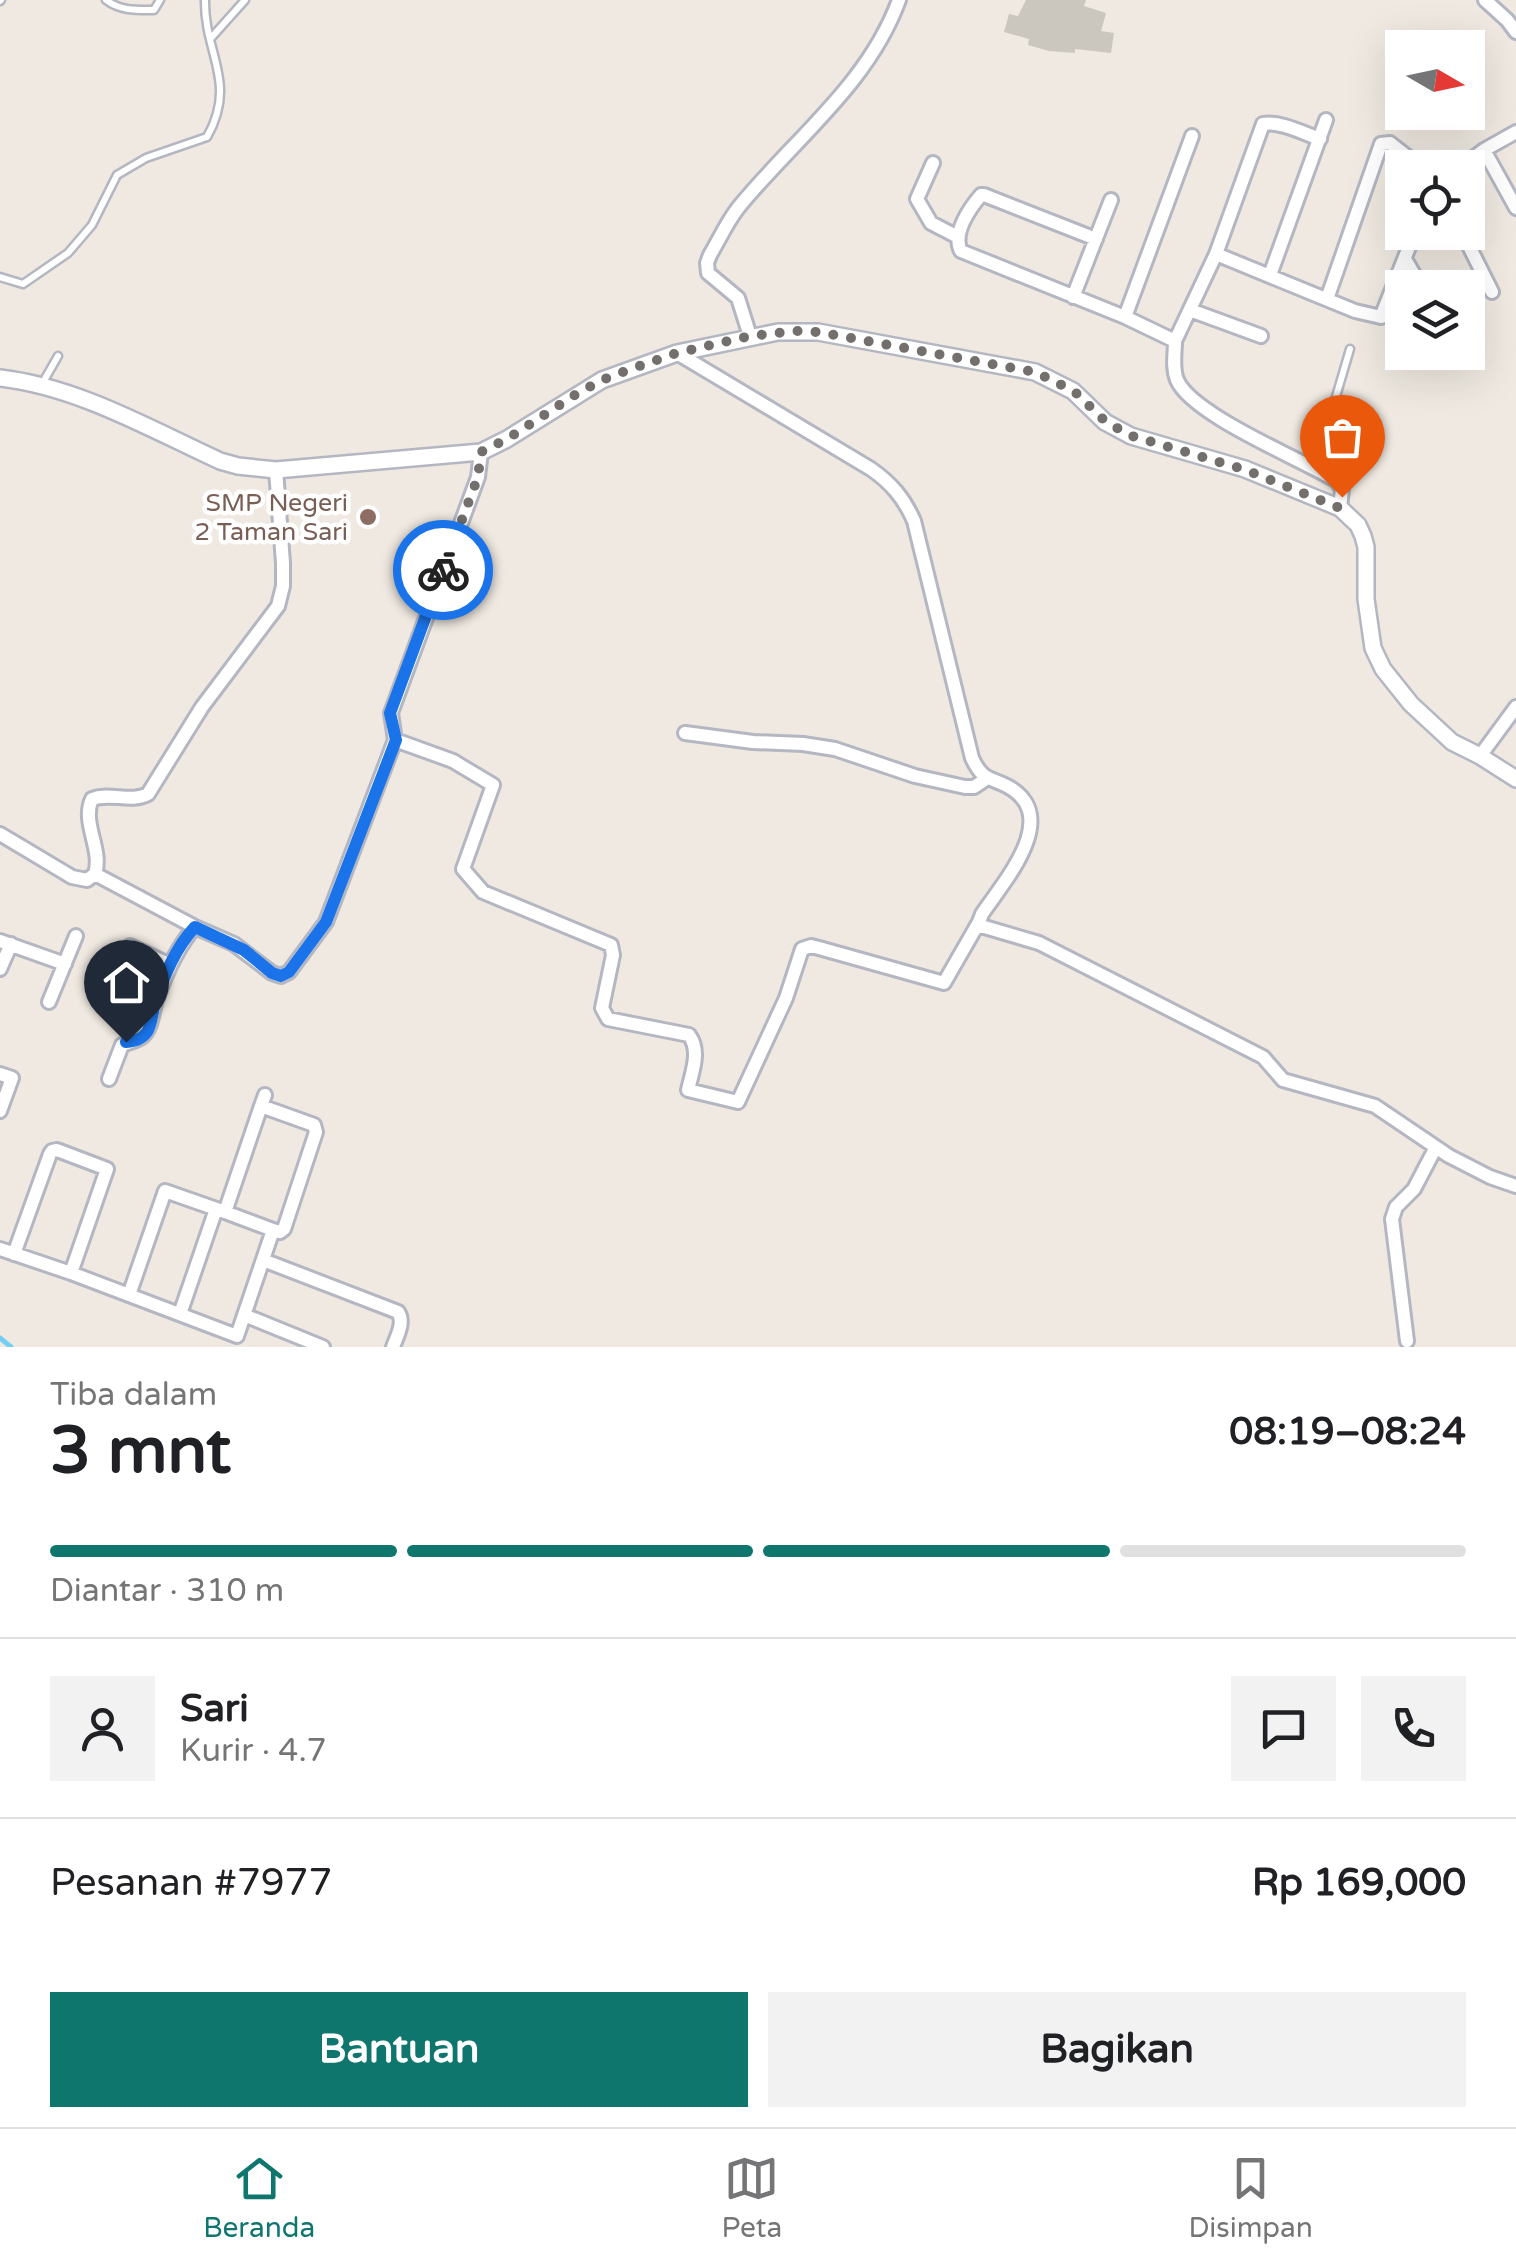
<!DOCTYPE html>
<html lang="id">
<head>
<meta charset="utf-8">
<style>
	body { margin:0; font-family:"Varela Round",sans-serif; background:#f2f2f2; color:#202124; height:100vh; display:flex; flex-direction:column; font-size:38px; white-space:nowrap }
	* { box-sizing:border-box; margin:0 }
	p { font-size:32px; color:#757577 }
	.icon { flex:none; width:55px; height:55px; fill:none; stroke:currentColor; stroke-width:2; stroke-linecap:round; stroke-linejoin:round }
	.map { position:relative; height:1347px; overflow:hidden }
	.drawer { display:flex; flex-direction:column; background:#fff; flex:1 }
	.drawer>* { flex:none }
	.needle { width:65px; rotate:99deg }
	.controls { position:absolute; left:1385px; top:30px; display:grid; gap:20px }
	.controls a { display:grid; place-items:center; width:100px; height:100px; border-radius:0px; background:#fff; box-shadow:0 10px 40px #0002; font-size:50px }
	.pin { position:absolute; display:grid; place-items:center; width:85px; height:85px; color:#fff; margin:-102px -42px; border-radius:50% 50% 50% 0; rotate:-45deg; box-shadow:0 0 10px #0007 }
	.pin .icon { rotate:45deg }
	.courier { position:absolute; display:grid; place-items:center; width:100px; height:100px; margin:-50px; border:8px solid #1a73e8; border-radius:50%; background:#fff; color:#222; box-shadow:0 2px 12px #0007 }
	.head em { font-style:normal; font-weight:800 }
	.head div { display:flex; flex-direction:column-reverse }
	.head { display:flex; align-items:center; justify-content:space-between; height:170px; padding:0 50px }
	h1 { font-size:65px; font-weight:800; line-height:75px }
	.bar { display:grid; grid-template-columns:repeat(4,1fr); gap:15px 10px; align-content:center; height:120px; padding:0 50px }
	.bar i { height:12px; border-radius:8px; background:#e0e0e0 }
	.bar .current { background:#0f766e }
	.bar p { grid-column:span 4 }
	.line { display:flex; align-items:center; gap:25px; padding:0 50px; border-top:2px solid #e0e0e0 }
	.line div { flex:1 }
	.round { display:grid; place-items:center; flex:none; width:105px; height:105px; border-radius:0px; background:#f2f2f2 }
	.button { display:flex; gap:20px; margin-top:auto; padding:20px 50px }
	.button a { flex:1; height:115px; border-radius:0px; background:#0f766e; color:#fff; font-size:40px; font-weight:800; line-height:115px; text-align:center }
	.button a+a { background:#f2f2f2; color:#202124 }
	.dock { display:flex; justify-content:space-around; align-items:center; height:140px; border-top:2px solid #e0e0e0; background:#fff; font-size:28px; color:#757577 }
	.dock a { display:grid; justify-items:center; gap:5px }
	.dock .current { color:#0f766e }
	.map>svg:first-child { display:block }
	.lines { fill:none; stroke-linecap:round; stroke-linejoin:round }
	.stream { stroke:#75cff0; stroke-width:5 }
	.building { fill:#cbc7bf }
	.service-casing { stroke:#b4b7c1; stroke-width:11 }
	.minor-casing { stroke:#b4b7c1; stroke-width:18 }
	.tertiary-casing { stroke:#b4b7c1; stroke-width:20 }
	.service { stroke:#fff; stroke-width:6 }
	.minor { stroke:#fff; stroke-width:12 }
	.tertiary { stroke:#fff; stroke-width:15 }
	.done { stroke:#726f6d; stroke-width:10; stroke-dasharray:0 18 }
	.route { stroke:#1a73e8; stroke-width:12 }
	.education-dot { fill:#8d6e63; stroke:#fff; stroke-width:4 }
	.labels { text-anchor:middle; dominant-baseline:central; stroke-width:9; stroke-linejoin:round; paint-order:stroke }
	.education-label { font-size:25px; fill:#785e54; stroke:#fff; text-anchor:end }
</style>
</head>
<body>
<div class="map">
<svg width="1516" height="1347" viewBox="0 0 1516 1347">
	<rect width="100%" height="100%" fill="#efe9e1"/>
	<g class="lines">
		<path class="stream" d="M0,1338L11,1347"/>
	</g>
	<path class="building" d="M1026,0H1086L1084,6L1106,13L1101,31L1114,33L1111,53L1075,49V53L1049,51L1028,45L1029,39L1004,32L1009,14L1018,16Z"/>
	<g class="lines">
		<g class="service-casing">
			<path id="service" d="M106,0C120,11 137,10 154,10L160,0
				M0,1L1,0
				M211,38L245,0
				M0,277L23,284L68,253L92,225L117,175L146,158L207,137C238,82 204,54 205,0
				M42,384L58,356
				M1320,469L1325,434L1350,349"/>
		</g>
		<g class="minor-casing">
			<path id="minor" d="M1485,0L1507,20L1516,32
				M1484,150L1516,208
				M933,163L917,199L931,223L956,236
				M1460,168L1484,150L1516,132
				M1462,232L1492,292
				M1096,239L984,195H981C969,209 952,234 961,251L1125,317L1175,341L1216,254L1263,124C1280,121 1303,133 1320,139
				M1216,254L1355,311L1381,317L1415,232
				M1405,259L1422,288
				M1270,275L1326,120
				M1073,297L1111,200
				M1327,299L1381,144L1390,143L1422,168
				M1190,310L1261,336
				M1125,317L1192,136
				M750,336L738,298L708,273L707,263L710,255C719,240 727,222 738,208C793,140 868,85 899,0
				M1175,341C1175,353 1172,368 1177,380C1192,415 1301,459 1337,481L1342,489L1340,508
				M677,353L871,469C891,483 904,498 914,521L972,758C982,780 989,777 1007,786C1063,816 1004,881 982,914L979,922L981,926L1039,943L1263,1057L1283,1080L1375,1106L1449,1156L1490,1177L1516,1186
				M685,733L753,742L803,744L835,749L915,776L965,787H974L986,779
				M395,740L453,761L493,785L463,869L483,892L611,945L613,955L602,1008L608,1019L689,1035C701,1051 692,1072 688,1090L738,1102L786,998L802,949L811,946L819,948L944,983L979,922
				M1480,756L1516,707
				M0,834L72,877L87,880L95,874C103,849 81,823 92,799C110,792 131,803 148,794L202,707L278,606L283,586V563L276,470
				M95,874L195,927
				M0,941L65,964
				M130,946L170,965
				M0,969L11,944
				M49,1002L76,936
				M0,1074L12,1078L0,1111
				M109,1079L122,1045C129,1042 138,1041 143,1036C153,1026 152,1010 157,998C166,973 177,947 195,927L234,944L272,973L281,976L289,972L326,922L395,740L391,713L478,477L481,452
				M261,1106L225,1212L273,1230
				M0,1249L71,1273L237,1336L273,1230L280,1232L284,1229L316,1132L314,1125L261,1106L265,1095
				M14,1254L50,1154L52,1151L57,1150L107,1169L71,1273
				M263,1260L398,1312C405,1322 397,1336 393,1347
				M129,1295L165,1191L225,1212
				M180,1314L216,1209
				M244,1315L323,1347
				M1407,1341L1392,1219L1396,1207L1414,1189L1436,1147"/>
		</g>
		<g class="tertiary-casing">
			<path id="tertiary" d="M0,378C78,387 150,429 220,461L238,466L276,470L481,452L507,439L602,380L677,353L778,332H818L1035,372L1073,391L1105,422L1131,436L1245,469L1340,508L1358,525L1363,536L1366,547V599L1373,648L1383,669L1411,704L1452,742L1480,756L1516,779"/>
		</g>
		<use href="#service" class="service"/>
		<use href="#minor" class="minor"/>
		<use href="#tertiary" class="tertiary"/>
	</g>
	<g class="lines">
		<path class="done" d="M443,570L478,477L481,452L507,439L575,395L602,380L628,370L677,353L750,336L796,331L818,332L1035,372L1074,391L1106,422L1132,436L1246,470L1340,508L1342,497"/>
		<path class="route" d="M126,1042C135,1041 141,1040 147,1032C153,1022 152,1010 156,1000C165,974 176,947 195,927L244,950L272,973L281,976L289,972L326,922L396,740L390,713L443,570"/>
	</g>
	<circle class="education-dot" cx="368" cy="517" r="10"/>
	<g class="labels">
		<g class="education-label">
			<text x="348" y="503">SMP Negeri<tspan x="348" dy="29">2 Taman Sari</tspan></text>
		</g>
	</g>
</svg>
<div class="controls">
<a><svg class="needle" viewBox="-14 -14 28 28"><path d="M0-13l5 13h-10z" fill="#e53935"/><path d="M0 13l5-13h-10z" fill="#757577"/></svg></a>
<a><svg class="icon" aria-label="locate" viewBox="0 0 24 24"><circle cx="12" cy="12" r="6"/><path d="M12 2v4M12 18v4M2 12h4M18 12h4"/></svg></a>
<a><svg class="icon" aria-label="layers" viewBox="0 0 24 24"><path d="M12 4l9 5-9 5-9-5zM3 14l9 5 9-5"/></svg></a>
</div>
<div class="pin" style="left:1342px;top:497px;background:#ea580c"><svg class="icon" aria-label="bag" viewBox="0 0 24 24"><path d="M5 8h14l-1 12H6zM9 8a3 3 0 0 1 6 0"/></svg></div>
<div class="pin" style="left:126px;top:1042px;background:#1f2937"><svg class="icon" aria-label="home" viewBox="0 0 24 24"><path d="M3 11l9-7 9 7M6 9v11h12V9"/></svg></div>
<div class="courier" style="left:443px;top:570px"><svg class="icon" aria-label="bike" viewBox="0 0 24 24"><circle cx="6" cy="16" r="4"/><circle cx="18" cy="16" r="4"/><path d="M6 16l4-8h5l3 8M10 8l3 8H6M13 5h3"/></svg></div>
</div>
<section class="drawer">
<div class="head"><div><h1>3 mnt</h1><p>Tiba dalam</p></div><em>08:19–08:24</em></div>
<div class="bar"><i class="current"></i><i class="current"></i><i class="current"></i><i></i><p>Diantar · 310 m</p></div>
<div class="line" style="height:180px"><a class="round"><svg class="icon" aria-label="person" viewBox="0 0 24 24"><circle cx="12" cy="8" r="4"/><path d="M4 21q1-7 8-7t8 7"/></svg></a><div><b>Sari</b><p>Kurir · 4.7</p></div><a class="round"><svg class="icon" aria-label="chat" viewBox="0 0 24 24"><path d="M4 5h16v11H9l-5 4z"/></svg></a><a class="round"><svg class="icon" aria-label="phone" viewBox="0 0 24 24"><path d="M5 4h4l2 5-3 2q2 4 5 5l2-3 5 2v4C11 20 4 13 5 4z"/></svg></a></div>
<div class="line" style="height:130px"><div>Pesanan #7977</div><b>Rp 169,000</b></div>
<div class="button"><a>Bantuan</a><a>Bagikan</a></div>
</section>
<nav class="dock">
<a class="current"><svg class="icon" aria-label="home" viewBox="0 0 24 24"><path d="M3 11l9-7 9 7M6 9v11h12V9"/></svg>Beranda</a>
<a><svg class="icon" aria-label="map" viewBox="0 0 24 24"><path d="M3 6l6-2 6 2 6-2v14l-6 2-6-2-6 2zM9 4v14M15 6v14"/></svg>Peta</a>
<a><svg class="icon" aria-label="saved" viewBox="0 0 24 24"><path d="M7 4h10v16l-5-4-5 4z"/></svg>Disimpan</a>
</nav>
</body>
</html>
